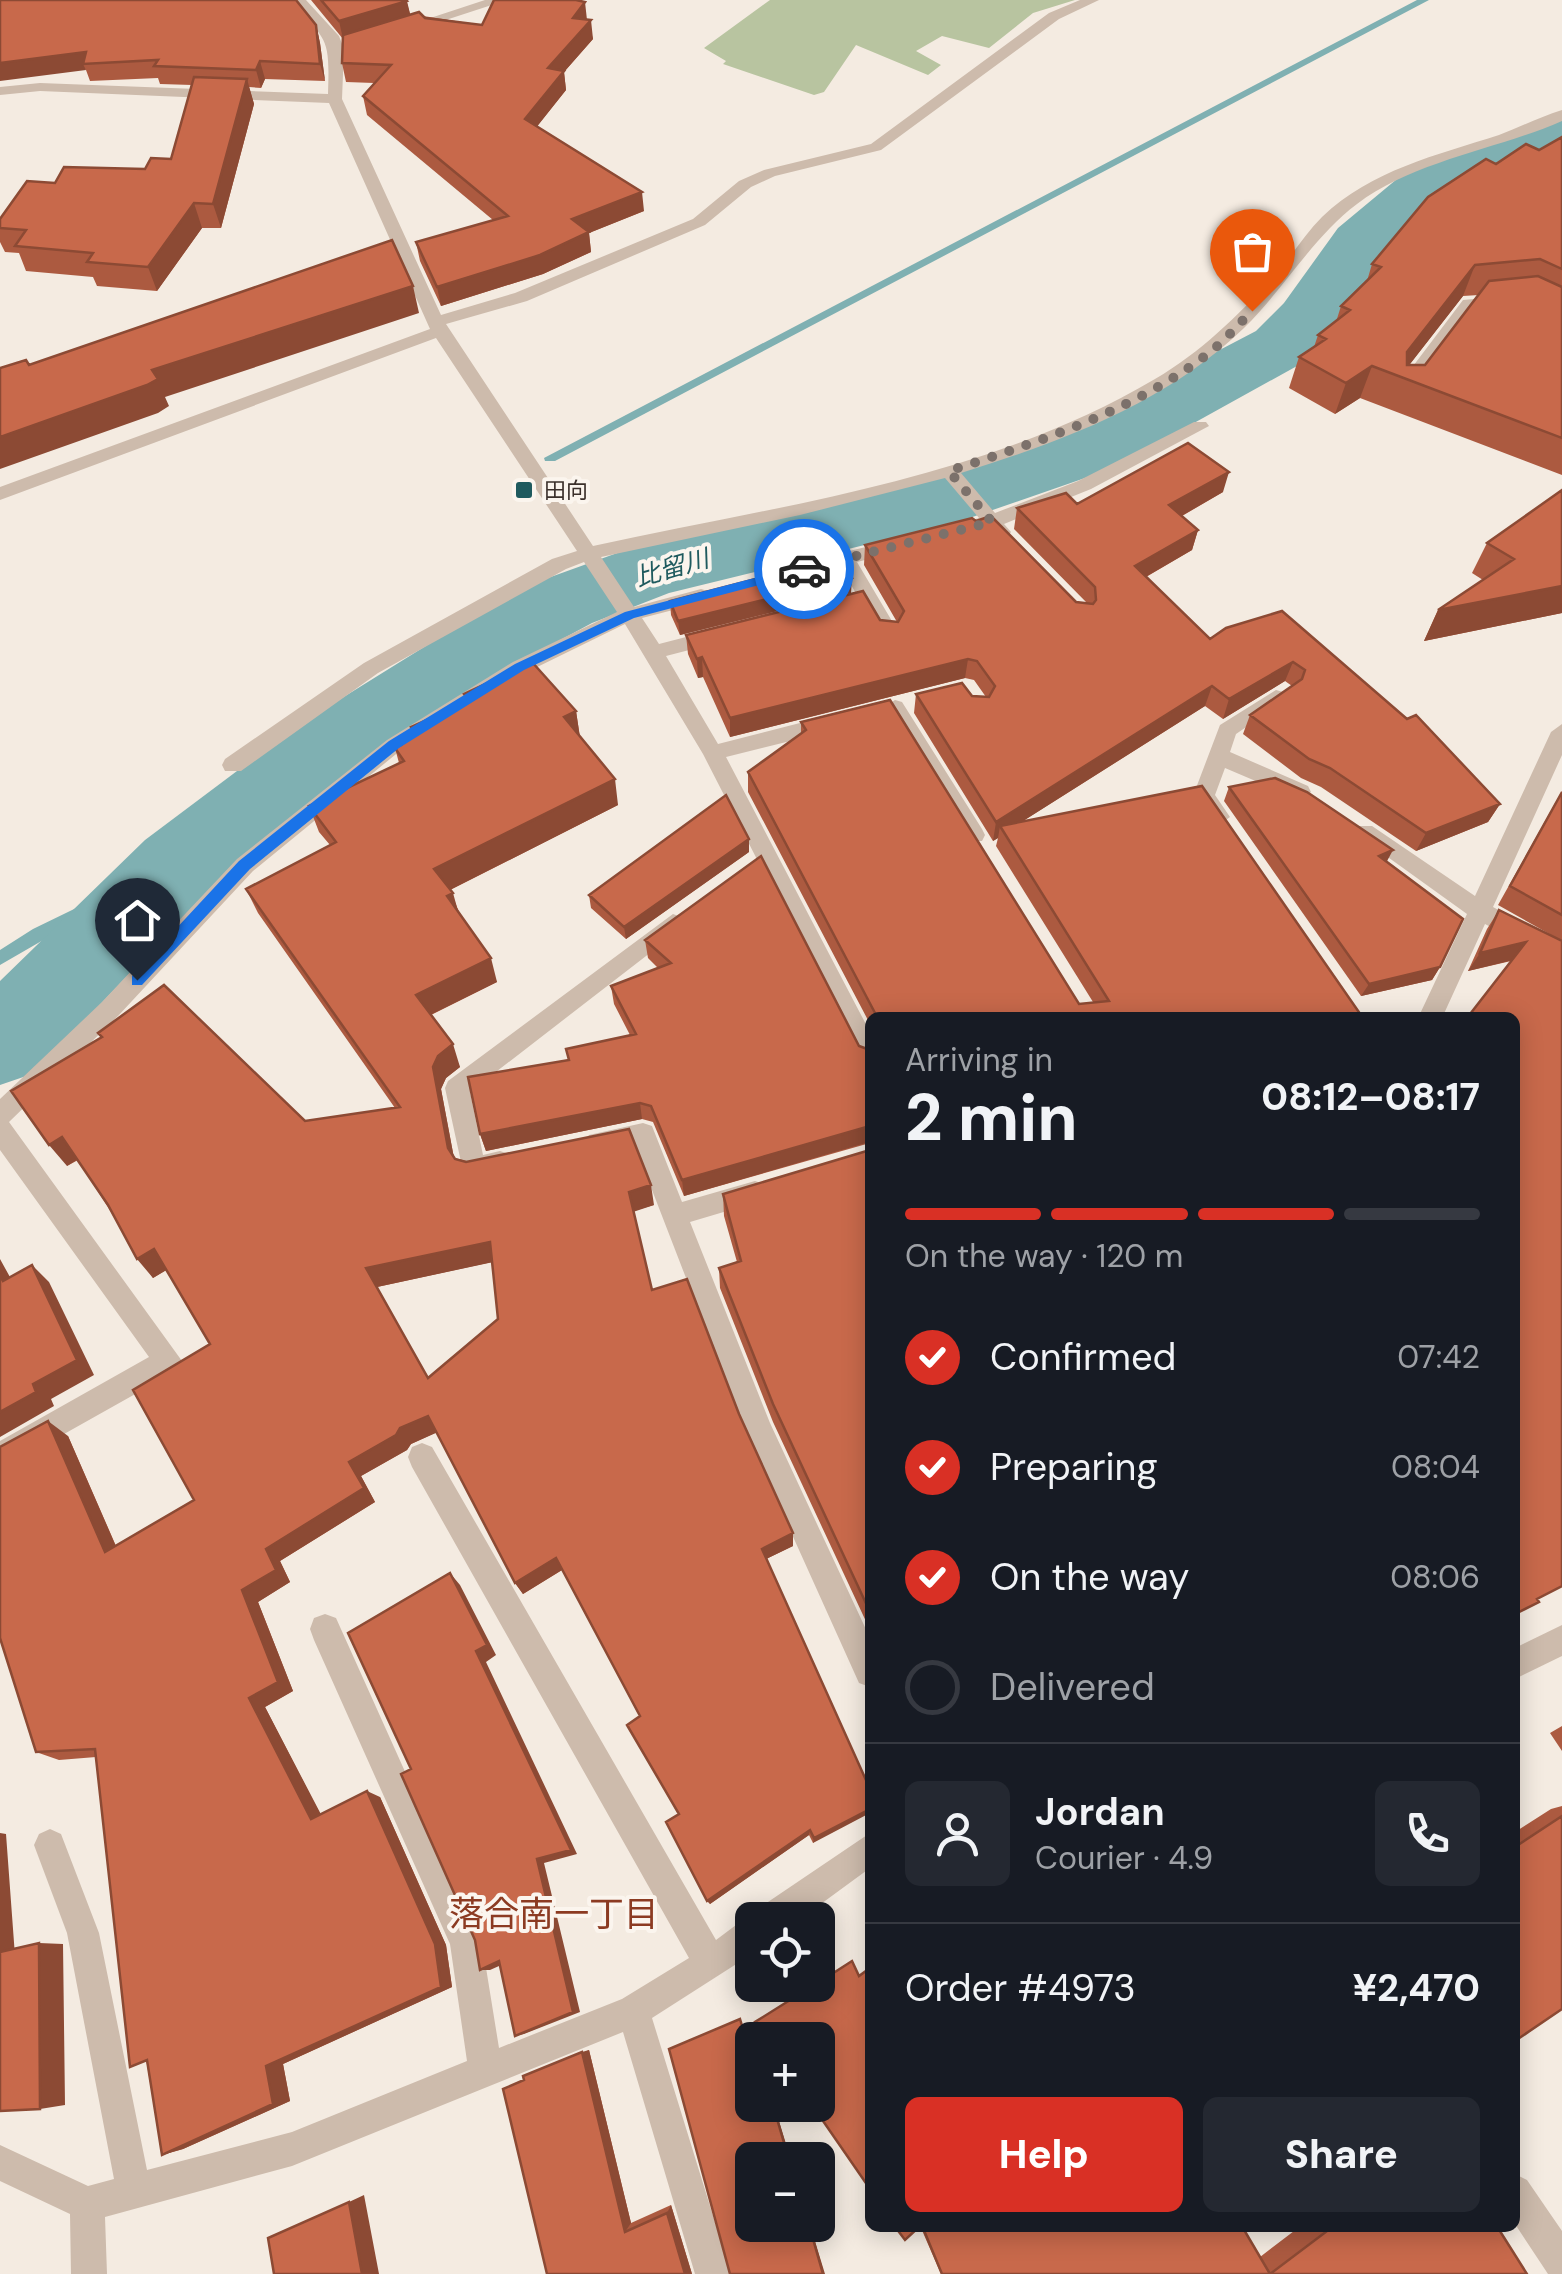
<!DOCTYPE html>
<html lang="en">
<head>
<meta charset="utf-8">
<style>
	body { margin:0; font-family:"DM Sans","Noto Sans JP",sans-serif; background:#242831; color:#f1f3f6; height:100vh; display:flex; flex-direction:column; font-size:38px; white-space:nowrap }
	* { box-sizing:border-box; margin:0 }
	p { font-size:32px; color:#9ea1a6 }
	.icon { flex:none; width:55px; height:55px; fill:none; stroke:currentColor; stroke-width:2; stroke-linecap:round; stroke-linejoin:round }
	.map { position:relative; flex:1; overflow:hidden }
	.side { position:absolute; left:865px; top:1012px; width:655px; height:1220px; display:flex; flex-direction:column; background:#171b24; border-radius:15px; box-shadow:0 5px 25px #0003 }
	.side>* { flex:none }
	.tools { position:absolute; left:735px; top:1902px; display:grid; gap:20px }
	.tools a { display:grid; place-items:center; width:100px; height:100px; border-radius:15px; background:#171b24; box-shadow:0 5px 25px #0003; font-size:50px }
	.pin { position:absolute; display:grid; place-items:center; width:85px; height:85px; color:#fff; margin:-102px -42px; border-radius:50% 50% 50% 0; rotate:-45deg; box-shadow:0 0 10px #0007 }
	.pin .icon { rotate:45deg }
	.courier { position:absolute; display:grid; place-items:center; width:100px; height:100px; margin:-50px; border:8px solid #1a73e8; border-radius:50%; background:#fff; color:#222; box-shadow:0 2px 12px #0007 }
	.summary em { font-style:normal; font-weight:800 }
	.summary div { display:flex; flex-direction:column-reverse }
	.summary { display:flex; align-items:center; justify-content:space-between; height:170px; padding:0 40px }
	h1 { font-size:65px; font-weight:800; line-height:75px }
	.bar { display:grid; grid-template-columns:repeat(4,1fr); gap:15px 10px; align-content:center; height:120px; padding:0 40px }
	.bar i { height:12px; border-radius:8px; background:#363941 }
	.bar .active { background:#d93025 }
	.bar p { grid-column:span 4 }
	.line { display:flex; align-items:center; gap:25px; padding:0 40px; border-top:2px solid #363941 }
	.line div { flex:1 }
	.round { display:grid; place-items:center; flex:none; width:105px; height:105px; border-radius:15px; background:#242831 }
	ol { padding:0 40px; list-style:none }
	li { display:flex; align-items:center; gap:30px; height:110px }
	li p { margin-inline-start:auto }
	li .icon { padding:10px; border-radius:50%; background:#d93025; color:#fff; stroke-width:4 }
	li:last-child { color:#9ea1a6 }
	li i { width:55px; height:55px; border:5px solid #363941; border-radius:50% }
	.cta { display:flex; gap:20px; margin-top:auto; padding:20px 40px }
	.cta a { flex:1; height:115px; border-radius:15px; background:#d93025; color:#fff; font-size:40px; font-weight:800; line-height:115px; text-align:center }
	.cta a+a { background:#242831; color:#f1f3f6 }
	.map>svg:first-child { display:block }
	.green { fill:#b8c4a0 }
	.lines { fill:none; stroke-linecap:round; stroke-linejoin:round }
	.stream { fill:#7fb0b2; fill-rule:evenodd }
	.river { fill:#7fb0b2; fill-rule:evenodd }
	.minor { fill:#cdbbac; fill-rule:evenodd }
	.wall { fill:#ac5a40; fill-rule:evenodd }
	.shaded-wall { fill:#8c4a34 }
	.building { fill:#c8694b; stroke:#8c4a34; stroke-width:2.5; fill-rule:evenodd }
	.route { fill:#1a73e8 }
	.done { stroke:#7c716b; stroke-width:10; stroke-dasharray:0 18 }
	.poi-dot { fill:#1f5a5e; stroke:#fbf5ee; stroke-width:4 }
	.labels { text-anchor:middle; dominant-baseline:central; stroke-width:8; stroke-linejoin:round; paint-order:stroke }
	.far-poi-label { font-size:22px; fill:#3b302b; stroke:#fbf5ee; text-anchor:start }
	.far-water-label { font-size:25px; font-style:italic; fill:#1f5a5e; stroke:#fbf5ee }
	.near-neighbourhood-label { font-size:35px; fill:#8c3b22; stroke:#fbf5ee }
</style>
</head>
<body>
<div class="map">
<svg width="1562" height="2274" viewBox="0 0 1562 2274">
	<rect width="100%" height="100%" fill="#f4ebe1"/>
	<path class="green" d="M770,0H1075L1033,13L989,48L942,36L916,51L941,65L928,75L856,45L824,92L814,95L723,64L726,61L704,48Z"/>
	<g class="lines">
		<path class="stream" d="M1417,0H1429L555,461H545L544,458Z
			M177,859L183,861L185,865L183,869L45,939L0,965V950L33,929Z"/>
		<path class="river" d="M1562,119V159L1449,202L1386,256L1334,333L1306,361L1111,469L958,522L669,593L592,623L540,651L359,772L209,890L35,1073L0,1085V981L145,840L297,726L482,611L534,583L620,552L914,483L1057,435L1256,331L1284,303L1338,228L1403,174Z"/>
		<path class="minor" d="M291,0H306L339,36L344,49L342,99L441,315L515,293L693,219L739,181L764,170L871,144L1049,13L1080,0H1099L1059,19L881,150L775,176L751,187L705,225L527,301L446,324L593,546C782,505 986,479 1155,379C1206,349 1246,308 1284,264C1297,248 1308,231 1322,217C1371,170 1437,155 1499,135C1520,127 1540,117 1562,110V121C1496,150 1416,160 1357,204C1313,237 1284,289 1244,328C1166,403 1063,441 961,473L995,513L1078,481L1194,422H1206L1209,426L1091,489L1004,524L1011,532L1008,536H994L987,528L955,533V525L979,518L945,478L800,515L601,557L634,607L701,589L708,591V601L642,618L659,644L717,629L724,631V641L666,656L718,744L835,714L845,722L835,730L726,757L870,1032V1065L861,1062L703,754L625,624L527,672L401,750L253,871L118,1016L9,1122L182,1361L178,1370L0,1470V1441L149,1357L0,1150V1099L102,1002L237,859L387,740L513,662L617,612L584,562L566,569L378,673L241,771H225L222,765L225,759L364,663L552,559L577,551L436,338L0,500V487L430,329L329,103L40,91L0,95V87L40,83L328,94C330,35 327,43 291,0Z
			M485,0H507L409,32L397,29Z
			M1527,294L1562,309V321L1525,304L1474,309L1410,394H1398V386L1463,300Z
			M894,540L901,541V551L857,562L899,633L889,640L882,638L840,566L812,574L802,567L805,562Z
			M1276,690L1283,692L1286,697L1283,702L1236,734L1230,752L1308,786L1311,792L1300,800L1225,768L1215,795L1230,817L1219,825L1211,823L1193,796L1220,725Z
			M895,700L902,702L982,829L985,835L982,841H966L885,707Z
			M1562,724V755L1493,907L1562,945V965L1485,924L1442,1018H1418L1467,914L1353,832L1356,826H1372L1475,896L1551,732Z
			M673,914L681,917L684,923L681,929L470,1092L483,1155L500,1151L509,1154L513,1162L509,1170C495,1175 478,1181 464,1176L445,1088L448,1081Z
			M643,1123L652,1126L682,1202L755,1181L764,1184L768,1192L764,1200L690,1222L770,1423L870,1638V1687L859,1683L744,1428L635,1146L598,1154L589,1151L585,1143L589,1135Z
			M422,1443L432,1447L716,1940L740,1922L755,1919L759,1908L870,1833V1868L799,1920H752V1954L652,2018L731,2274H695L623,2032L292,2166L105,2217L107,2274H71L70,2214L0,2181V2145L88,2186L114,2179L67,1933L34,1845L39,1834L50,1829L61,1834L99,1933L147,2170L292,2132L467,2061L450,1944L314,1640L310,1629L314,1618L325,1614L336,1618L482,1943L499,2048L622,1999L689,1958L412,1467L408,1457L412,1447Z
			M1562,1625V1656L1515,1679V1648Z
			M1515,2174L1527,2180L1562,2231V2274H1548L1515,2224Z"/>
	</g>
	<path class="wall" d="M0,0L316,25L320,43L325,81L265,79L261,88L249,87L254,104L221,228H202L157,291L97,286L93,277L26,271L19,253L5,252L0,242V219L55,183L145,169L171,159L192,85L160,84L158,78L90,81L86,70Z
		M311,0H406L410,14L482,25L587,19L593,39L564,72L566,90L537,126L644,211L589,233L591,252L543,274L441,306L420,261L416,242L493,220L367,115L363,96L374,83L346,82L342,63L343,39Z
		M1562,137V475L1360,398L1335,414L1289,388L1299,357L1314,347L1318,335L1336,322L1341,306L1367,281L1372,264L1496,164L1539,150ZM1479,295L1425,365H1409L1463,296Z
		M1562,490V613L1424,641L1438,610L1483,580L1472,573L1487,543Z
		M1223,492L1182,516L1198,530L1192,550L1146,577L1210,639L1282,611L1500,804L1488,822L1416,851L1321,787L1301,778L1243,734L1250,715L1292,686L1285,681L1223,719L1205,706L1023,821L1363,1018H870V1024L748,792V772L801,733V722L1079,1004L1093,1002L996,846L998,838L993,841L914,713L916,694L986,697L974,680L965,678L730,737L703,677L698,678L688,654L686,635L880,620L897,622L864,565L865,545L1076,602L1087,603L1014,529L1017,508Z
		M851,593L680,635L671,615L670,601Z
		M464,694L576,711L580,737L618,805L450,890L459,912L497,982L431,1015L460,1067L446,1078L441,1089L454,1158L654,1205L633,1211L652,1290L739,1414L793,1533V1546L766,1559L870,1789L813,1843L809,1835L710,1904L679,1814L640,1716L562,1570L523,1594L515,1583L437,1432L411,1444L407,1450L361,1476L375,1502L280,1561L290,1582L258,1602L293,1691L265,1707L320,1814L380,1797L446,1945L452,1987L283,2064L290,2101L183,2149L162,2155L96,1757L59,1760L36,1752L68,1436L116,1546L194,1500L210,1344L166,1270L153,1278L78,1160L67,1166L101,1037L98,1033L305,1121L395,1108L258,913L246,889L330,845L319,832L309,806L399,763L395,748L400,746L398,741L413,734L411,727L466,703ZM492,1262L498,1319L428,1378L377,1287Z
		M1229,787L1387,862L1440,967L1432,980L1361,996L1224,801Z
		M1562,791V941L1498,905Z
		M749,852L626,939L591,908L589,895Z
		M1499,910L1562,941L1537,1599L1511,961L1468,971L1487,929Z
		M645,940L859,1046L870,1050V1143L684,1196L653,1122L642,1119L486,1151L480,1134L569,1060L630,1035L614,1004L611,986L658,968L648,958Z
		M870,1150V1630L773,1422L720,1288L719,1268L737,1262L724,1216L723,1194Z
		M1562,1726V1751L1550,1733Z
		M1562,1806V2009L1515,2041V1832L1551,1809Z
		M589,2050L631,2223L671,2205L692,2274H547L524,2080Z
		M921,2228H1243L1260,2257L1298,2228H1498L1527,2274H941Z"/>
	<path class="shaded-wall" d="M407,1L411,18L343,39L339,21Z
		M585,2L587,20L573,18Z
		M591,20L593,39L564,72L566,90L528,138L525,119L548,68Z
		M316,25L320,43L325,81L320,64Z
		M86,52L83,64L86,70L0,81V63Z
		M260,61L265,79L261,88L256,70Z
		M247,79L254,104L221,228L213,204Z
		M642,192L644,211L589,233L591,252L543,274L441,306L437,287L572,219Z
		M194,203L202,228L157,291L148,267Z
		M1475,265L1463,296L1400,377L1407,352Z
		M413,286L419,313L165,397L169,406L158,413L0,469V437L152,370Z
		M1372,366L1360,398L1335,414L1346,383Z
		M1229,472L1223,492L1164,526L1169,505Z
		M1198,530L1192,550L1130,586L1135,566Z
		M852,578L851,593L680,635L678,621Z
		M1562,586V613L1424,641L1438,610Z
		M702,657L703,677L698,678L697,659Z
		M968,659L965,678L730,737V718Z
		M1293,662L1285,681L1223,719L1229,699Z
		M1212,686L1205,706L1004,833L1000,826L998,838L993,841L996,822Z
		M576,711L580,738L564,717Z
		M615,779L618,805L442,894L434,869Z
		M1500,804L1488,822L1416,851L1426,833Z
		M749,839V852L626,939L624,927Z
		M1393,850L1386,863L1379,856Z
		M453,893L460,918L447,896Z
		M1526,942L1513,960L1468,971L1480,953Z
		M491,958L497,982L424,1018L416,995Z
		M1440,967L1432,980L1361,996L1369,984Z
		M453,1044L460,1067L446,1078L441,1089L456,1169L448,1148L433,1067L438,1056Z
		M640,1103L642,1119L486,1151L480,1134Z
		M870,1126L869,1142L684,1196L682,1180Z
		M62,1137L80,1158L67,1166L49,1145Z
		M651,1185L654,1205L633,1212L629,1192Z
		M490,1242L498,1261L377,1287L366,1268Z
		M154,1249L170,1268L153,1278L137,1259Z
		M0,1259L21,1297L3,1281L0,1274Z
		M32,1265L49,1282L94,1375L51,1399L54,1406L0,1437V1412L33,1384Z
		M428,1416L438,1432L411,1444L407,1450L361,1476L375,1502L280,1561L290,1582L258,1602L293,1691L265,1707L326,1824L311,1819L249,1698L242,1590L266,1549L349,1462L400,1428Z
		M48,1421L68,1436L124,1565L105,1552Z
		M793,1533V1546L762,1561V1549Z
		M556,1558L562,1570L523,1594L515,1583Z
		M450,1573L460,1585L496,1655L486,1662L577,1854L544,1863L580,2012L524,2034L515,2036L476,1651Z
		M367,1791L380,1797L446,1945L452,1987L283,2064L290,2101L183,2149L162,2155Z
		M870,1809V1813L813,1843L814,1838Z
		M810,1830L809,1835L710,1904L707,1901Z
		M0,1833L6,1834L15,1956L0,1955Z
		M39,1943L63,1944L65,2105L40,2109Z
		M499,1961L508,1962L490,1970H480Z
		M589,2050L631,2223L625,2232L582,2052Z
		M773,2105H774L791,2160H789Z
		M364,2195L379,2274H362L349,2202Z
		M671,2205L692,2274H685L667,2213Z
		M809,2225H810L825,2274H823Z"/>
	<path class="building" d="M0,0H296L316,25L320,64L260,61L256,70L154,66L158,60L83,64L86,52L0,63Z
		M321,0H406L407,1L339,21Z
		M494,0H576L585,2L573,18L591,20L548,68L564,71L525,119L642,192L572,219L589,232L540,255L437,287L416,242L508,216L363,96L391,65L342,63L343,35L419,12L425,18L482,25Z
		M194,77L247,79L213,204L194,203L148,267L87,262L93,253L15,246L26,230L0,228V219L27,181L55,183L64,167L145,169L151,158L171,159Z
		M1562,137V269L1540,259L1475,265L1407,352V365H1425L1489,281L1538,276L1562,287V438L1372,366L1346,383L1299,357L1326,339L1318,335L1350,310L1341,306L1381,267L1372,264L1428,197L1486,159L1496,164L1526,144L1539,150Z
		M392,240L413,286L152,370L158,379L147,385L0,437V368L26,360L29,365Z
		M1188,443L1229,472L1169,505L1198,530L1135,566L1210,639L1226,628L1282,611L1407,719L1416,715L1500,804L1426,833L1330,768L1309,759L1250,715L1302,679L1305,670L1293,662L1229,699L1212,686L996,822L916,694L962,683L972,696L989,697L995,686L977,661L968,659L730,718L702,657L697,659L686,635L863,591L880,620L898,622L904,611L865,545L972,518L976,521L991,516L1076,602L1093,604L1096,600L1095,587L1017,508L1066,493L1077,504Z
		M1562,490V586L1438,610L1514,559L1487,543Z
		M840,557L852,578L678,621L670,601Z
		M532,662L576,711L564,717L615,779L434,869L453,893L447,896L491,958L416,995L453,1044L438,1056L433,1067L448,1148L455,1159L466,1162L629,1129L651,1185L629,1192L652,1290L687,1279L739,1414L793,1533L762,1549L870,1789V1809L814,1838L810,1830L707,1901L666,1822L679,1814L627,1725L640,1716L556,1558L515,1583L428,1416L400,1428L396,1435L349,1462L364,1488L266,1549L276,1570L242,1590L278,1682L249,1698L311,1819L367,1791L435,1944L441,1987L266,2066L273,2104L162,2155L147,2060L130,2067L95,1749L36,1752L0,1638V1447L48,1421L105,1552L194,1500L133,1390L210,1344L154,1249L137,1259L108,1205L62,1137L49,1145L11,1091L102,1037L98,1033L164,985L305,1121L400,1107L246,889L336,842L309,806L404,761L395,748L401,745L398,741L415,733L411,727L469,701L464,694ZM490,1242L498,1319L428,1378L366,1268Z
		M890,700L1079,1004L1109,1001L1000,826L1202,786L1363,1018H875V1013L748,772L806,730L801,722Z
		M1275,778L1307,792L1393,850L1379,856L1463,919L1440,967L1369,984L1229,787Z
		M1562,792V915L1510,886Z
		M726,795L749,839L624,927L589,895Z
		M761,856L859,1046L870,1050V1126L682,1180L651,1106L640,1103L480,1134L468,1077L569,1060L566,1049L636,1034L611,986L671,963L645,940Z
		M1499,910L1562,941V1586L1537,1599L1539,1602L1515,1614V1018H1467L1526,942L1480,953Z
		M870,1150V1612L773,1404L719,1268L741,1261L723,1194Z
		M32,1265L77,1360L33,1384L36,1392L0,1412V1274L3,1281Z
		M450,1573L487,1645L476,1651L571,1850L537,1859L573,2012L515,2036L499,1961L480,1970L475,1940L401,1774L411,1769L348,1633Z
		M1562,1816V2009L1515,2041V1847Z
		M39,1943L40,2109L0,2111V1952Z
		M852,1961L859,1976L870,1968V2189L812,2105H818V2040H767L755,2022L814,1985H818V1983Z
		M740,2019L743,2029L749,2025L754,2040L752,2105H773L789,2160H752V2225H809L823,2274H730L669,2049Z
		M582,2052L625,2232L667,2213L685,2274H547L503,2089L524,2080L523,2076Z
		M349,2202L362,2274H274L268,2238Z
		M896,2228H918L905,2240Z
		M923,2228H1243L1270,2274L1331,2228H1498L1527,2274H942Z"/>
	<path class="route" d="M804,565L810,569L808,572L634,618L524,670L399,748L250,869L142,985H132V976L239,861L389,741L515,664L625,612Z"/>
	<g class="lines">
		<path class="done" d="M804,569L992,522L949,471C1038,442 1140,409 1214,349C1227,338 1239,324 1252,311"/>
	</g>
	<rect class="poi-dot" x="514" y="480" width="20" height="20" rx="5"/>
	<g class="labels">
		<g class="far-poi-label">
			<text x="544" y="490">田向</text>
		</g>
		<g class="far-water-label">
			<text transform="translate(672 568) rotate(-16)">比留川</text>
		</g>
		<g class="near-neighbourhood-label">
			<text x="554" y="1914">落合南一丁目</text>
		</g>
	</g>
</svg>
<div class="tools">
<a><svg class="icon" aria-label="locate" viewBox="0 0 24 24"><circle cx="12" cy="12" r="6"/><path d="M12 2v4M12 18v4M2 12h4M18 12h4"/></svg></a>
<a>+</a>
<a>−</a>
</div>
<div class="pin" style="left:1252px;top:311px;background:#ea580c"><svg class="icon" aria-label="bag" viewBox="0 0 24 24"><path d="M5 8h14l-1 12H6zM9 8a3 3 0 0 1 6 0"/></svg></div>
<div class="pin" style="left:137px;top:980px;background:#1f2937"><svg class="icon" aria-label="home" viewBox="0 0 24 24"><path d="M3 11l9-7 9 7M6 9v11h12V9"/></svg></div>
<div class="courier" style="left:804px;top:569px"><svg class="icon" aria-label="car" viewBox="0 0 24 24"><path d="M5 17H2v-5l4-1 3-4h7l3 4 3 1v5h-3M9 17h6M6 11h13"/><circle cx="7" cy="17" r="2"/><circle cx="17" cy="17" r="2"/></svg></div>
<section class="side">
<div class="summary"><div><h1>2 min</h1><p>Arriving in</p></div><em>08:12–08:17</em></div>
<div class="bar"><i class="active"></i><i class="active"></i><i class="active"></i><i></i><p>On the way · 120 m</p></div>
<ol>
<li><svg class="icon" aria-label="check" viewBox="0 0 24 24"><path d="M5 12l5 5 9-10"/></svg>Confirmed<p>07:42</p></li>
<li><svg class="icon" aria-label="check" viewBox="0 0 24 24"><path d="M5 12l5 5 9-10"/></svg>Preparing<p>08:04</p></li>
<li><svg class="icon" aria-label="check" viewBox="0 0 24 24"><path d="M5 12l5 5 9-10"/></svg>On the way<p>08:06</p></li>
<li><i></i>Delivered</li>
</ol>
<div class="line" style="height:180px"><a class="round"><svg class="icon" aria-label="person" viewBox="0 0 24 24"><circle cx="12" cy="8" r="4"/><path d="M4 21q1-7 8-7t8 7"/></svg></a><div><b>Jordan</b><p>Courier · 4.9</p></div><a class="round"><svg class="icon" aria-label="phone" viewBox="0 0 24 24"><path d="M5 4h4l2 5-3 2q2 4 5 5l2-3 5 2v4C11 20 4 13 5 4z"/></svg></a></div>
<div class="line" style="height:130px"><div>Order #4973</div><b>¥2,470</b></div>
<div class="cta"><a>Help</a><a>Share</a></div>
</section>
</div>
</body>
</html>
